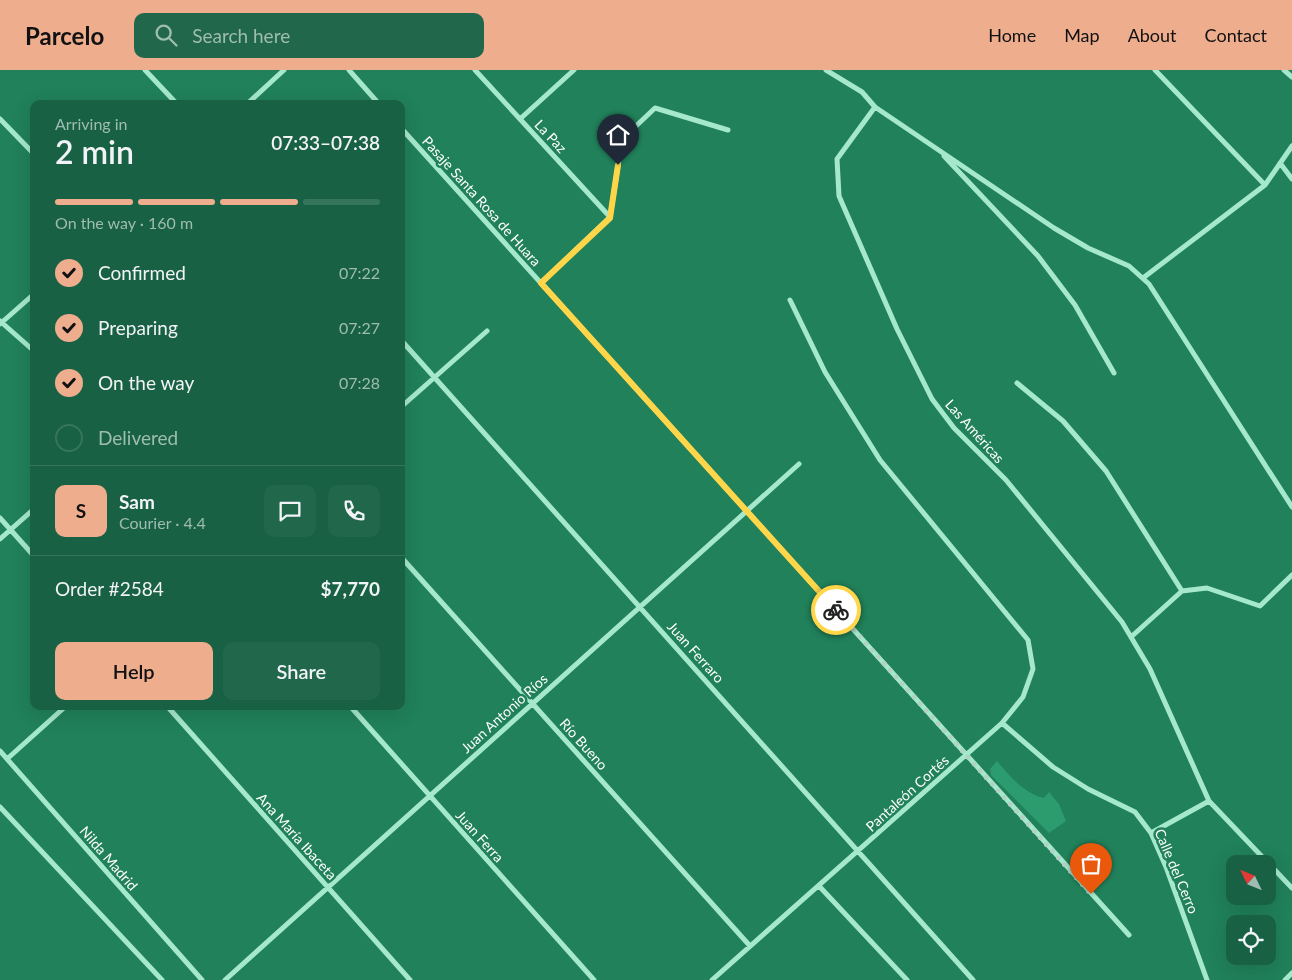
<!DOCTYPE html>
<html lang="en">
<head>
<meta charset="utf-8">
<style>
	body { margin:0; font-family:Lato,sans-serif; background:#21674b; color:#f1f3f6; height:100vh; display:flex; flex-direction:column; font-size:19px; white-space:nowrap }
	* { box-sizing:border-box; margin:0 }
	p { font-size:16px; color:#9fbcb2 }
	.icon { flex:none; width:28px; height:28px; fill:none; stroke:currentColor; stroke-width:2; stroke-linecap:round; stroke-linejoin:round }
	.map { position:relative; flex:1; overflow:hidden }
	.sheet { position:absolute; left:30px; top:30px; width:375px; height:610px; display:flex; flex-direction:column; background:#186144; border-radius:10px; box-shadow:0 5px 20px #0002 }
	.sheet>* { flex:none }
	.needle { width:32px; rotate:313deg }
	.controls { position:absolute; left:1226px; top:785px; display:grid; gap:10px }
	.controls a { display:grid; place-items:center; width:50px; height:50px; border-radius:10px; background:#186144; box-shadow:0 5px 20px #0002; font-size:25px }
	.pin { position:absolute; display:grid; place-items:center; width:42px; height:42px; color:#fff; margin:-51px -21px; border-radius:50% 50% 50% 0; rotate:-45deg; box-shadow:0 0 5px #0007 }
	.pin .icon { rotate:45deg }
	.courier { position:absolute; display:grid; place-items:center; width:50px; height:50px; margin:-25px; border:4px solid #ffd54a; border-radius:50%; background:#fff; color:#222; box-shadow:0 1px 6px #0007 }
	.head em { font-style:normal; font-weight:600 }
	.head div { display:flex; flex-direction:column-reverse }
	.head { display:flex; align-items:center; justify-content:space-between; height:85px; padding:0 25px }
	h1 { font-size:32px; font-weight:600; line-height:38px }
	.bar { display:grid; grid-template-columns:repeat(4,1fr); gap:8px 5px; align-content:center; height:60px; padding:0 25px }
	.bar i { height:6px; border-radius:4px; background:#36755d }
	.bar .active { background:#eead8d }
	.bar p { grid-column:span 4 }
	.line { display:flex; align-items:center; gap:12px; padding:0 25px; border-top:1px solid #36755d }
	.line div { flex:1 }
	.round { display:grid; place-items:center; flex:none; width:52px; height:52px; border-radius:10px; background:#21674b }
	ol { padding:0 25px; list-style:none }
	li { display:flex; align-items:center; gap:15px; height:55px }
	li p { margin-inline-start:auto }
	li .icon { padding:5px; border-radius:50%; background:#eead8d; color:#111; stroke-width:4 }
	li:last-child { color:#9fbcb2 }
	li i { width:28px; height:28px; border:2px solid #36755d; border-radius:50% }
	.action { display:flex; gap:10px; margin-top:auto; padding:10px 25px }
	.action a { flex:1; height:58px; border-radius:10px; background:#eead8d; color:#111; font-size:20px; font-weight:600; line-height:58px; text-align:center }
	.action a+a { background:#21674b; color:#f1f3f6 }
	header { display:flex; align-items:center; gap:30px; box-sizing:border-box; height:70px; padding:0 25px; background:#eead8d; color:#111 }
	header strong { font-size:24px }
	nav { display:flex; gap:28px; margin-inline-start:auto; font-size:18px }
	.search { width:350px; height:45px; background:#21674b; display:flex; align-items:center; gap:12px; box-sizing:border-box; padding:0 18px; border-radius:10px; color:#9fbcb2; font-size:19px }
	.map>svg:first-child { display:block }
	.green { fill:#2c9b6d }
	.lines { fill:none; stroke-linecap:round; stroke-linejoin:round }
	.street { stroke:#a5e8cd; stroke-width:5 }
	.done { stroke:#b1d3c5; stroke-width:5; stroke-dasharray:0 9 }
	.route { stroke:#ffd54a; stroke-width:6 }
	.labels { text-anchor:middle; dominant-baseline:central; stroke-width:5; stroke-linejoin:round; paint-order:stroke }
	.street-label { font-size:14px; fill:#fff; stroke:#20815a }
</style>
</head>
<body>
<header>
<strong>Parcelo</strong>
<div class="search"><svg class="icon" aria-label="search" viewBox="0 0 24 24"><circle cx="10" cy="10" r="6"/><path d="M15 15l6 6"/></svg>Search here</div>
<nav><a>Home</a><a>Map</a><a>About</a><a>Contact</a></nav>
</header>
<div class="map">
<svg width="1292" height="910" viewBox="0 0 1292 910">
	<rect width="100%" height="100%" fill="#20815a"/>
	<path class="green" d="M997,691C1010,707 1024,723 1044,728L1049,722L1059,734L1066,751L1049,763L991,705L990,699Z"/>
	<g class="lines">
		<path class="street" d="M145,0L177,34
			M349,0L379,34
			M475,0L610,147
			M826,0L862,22L875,37L837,89L839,126L897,259L932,329L954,358L1006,410L1122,552L1150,599L1209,731
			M1155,0L1265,115
			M1284,0L1292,7
			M247,34L284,0
			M875,37L1054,158L1088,178L1129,196L1149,214L1292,437
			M0,49L34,84
			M520,49L574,0
			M401,58L1129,865
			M944,86L1038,186L1075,235L1114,303
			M1280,93L1292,109
			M1143,208L1265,115L1292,76
			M541,213L610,147L621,77L635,57L655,38L728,60
			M0,251L34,281
			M0,254L34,224
			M401,270L973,910
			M1017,313L1063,351L1106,401L1182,521
			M401,337L487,261
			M0,448L34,486
			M0,469L34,439
			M401,487L750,876
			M1131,567L1182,521L1207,518L1260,536L1292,505
			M167,636L410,910
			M350,636L594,910
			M1002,653L1053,697L1088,719L1135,742L1151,763L1166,797L1207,910
			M0,681L202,910
			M7,689L66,636
			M0,737L162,910
			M1151,763L1209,731L1292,818
			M819,816L907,910
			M225,910L799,394
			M712,910L1002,653L1023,627L1033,599L1028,570L880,390L825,302L790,230
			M1285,910L1292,903"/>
	</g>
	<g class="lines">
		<path class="done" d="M836,540L1091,824"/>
		<path class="route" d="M618,95L610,148L541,213L836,540"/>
	</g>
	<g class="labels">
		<g class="street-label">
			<text transform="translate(551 66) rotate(47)">La Paz</text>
			<text transform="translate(482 131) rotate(48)">Pasaje Santa Rosa de Huara</text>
			<text transform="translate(975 361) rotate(48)">Las Américas</text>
			<text transform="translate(696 582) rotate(48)">Juan Ferraro</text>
			<text transform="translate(504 643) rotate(-42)">Juan Antonio Ríos</text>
			<text transform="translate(584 674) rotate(48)">Río Bueno</text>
			<text transform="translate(907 723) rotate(-42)">Pantaleón Cortés</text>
			<text transform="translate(297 766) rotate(48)">Ana María Ibaceta</text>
			<text transform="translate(480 766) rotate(48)">Juan Ferra</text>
			<text transform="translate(109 788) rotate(49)">Nilda Madrid</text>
			<text transform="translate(1177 801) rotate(67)">Calle del Cerro</text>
		</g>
	</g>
</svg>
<div class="controls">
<a><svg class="needle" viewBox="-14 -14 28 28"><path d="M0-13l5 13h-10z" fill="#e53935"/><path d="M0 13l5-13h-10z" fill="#9fbcb2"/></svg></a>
<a><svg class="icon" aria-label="locate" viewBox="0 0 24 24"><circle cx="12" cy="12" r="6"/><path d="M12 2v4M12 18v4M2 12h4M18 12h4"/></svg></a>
</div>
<div class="pin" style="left:1091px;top:824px;background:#ea580c"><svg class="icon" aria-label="bag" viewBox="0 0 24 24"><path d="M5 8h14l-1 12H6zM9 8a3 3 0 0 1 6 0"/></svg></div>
<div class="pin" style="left:618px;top:95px;background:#1f2937"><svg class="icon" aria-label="home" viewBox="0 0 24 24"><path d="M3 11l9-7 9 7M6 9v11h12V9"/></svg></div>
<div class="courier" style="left:836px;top:540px"><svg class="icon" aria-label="bike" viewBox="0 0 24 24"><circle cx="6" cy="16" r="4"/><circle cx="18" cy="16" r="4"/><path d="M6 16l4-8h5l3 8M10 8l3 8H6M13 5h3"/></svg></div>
<section class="sheet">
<div class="head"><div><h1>2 min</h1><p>Arriving in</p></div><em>07:33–07:38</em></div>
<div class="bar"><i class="active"></i><i class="active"></i><i class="active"></i><i></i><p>On the way · 160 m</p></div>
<ol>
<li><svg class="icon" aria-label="check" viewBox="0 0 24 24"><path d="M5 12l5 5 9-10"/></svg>Confirmed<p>07:22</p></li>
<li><svg class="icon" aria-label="check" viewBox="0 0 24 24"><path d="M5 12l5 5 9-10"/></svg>Preparing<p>07:27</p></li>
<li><svg class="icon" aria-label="check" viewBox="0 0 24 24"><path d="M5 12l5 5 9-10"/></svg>On the way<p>07:28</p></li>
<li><i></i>Delivered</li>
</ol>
<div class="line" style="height:90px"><b class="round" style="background:#eead8d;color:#111">S</b><div><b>Sam</b><p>Courier · 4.4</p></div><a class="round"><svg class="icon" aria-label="chat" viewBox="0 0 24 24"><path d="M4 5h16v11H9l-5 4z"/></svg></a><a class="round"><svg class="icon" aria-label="phone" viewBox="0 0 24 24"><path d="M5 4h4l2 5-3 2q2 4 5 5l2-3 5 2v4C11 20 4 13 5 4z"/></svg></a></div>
<div class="line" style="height:65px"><div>Order #2584</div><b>$7,770</b></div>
<div class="action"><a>Help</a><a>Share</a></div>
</section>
</div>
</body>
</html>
